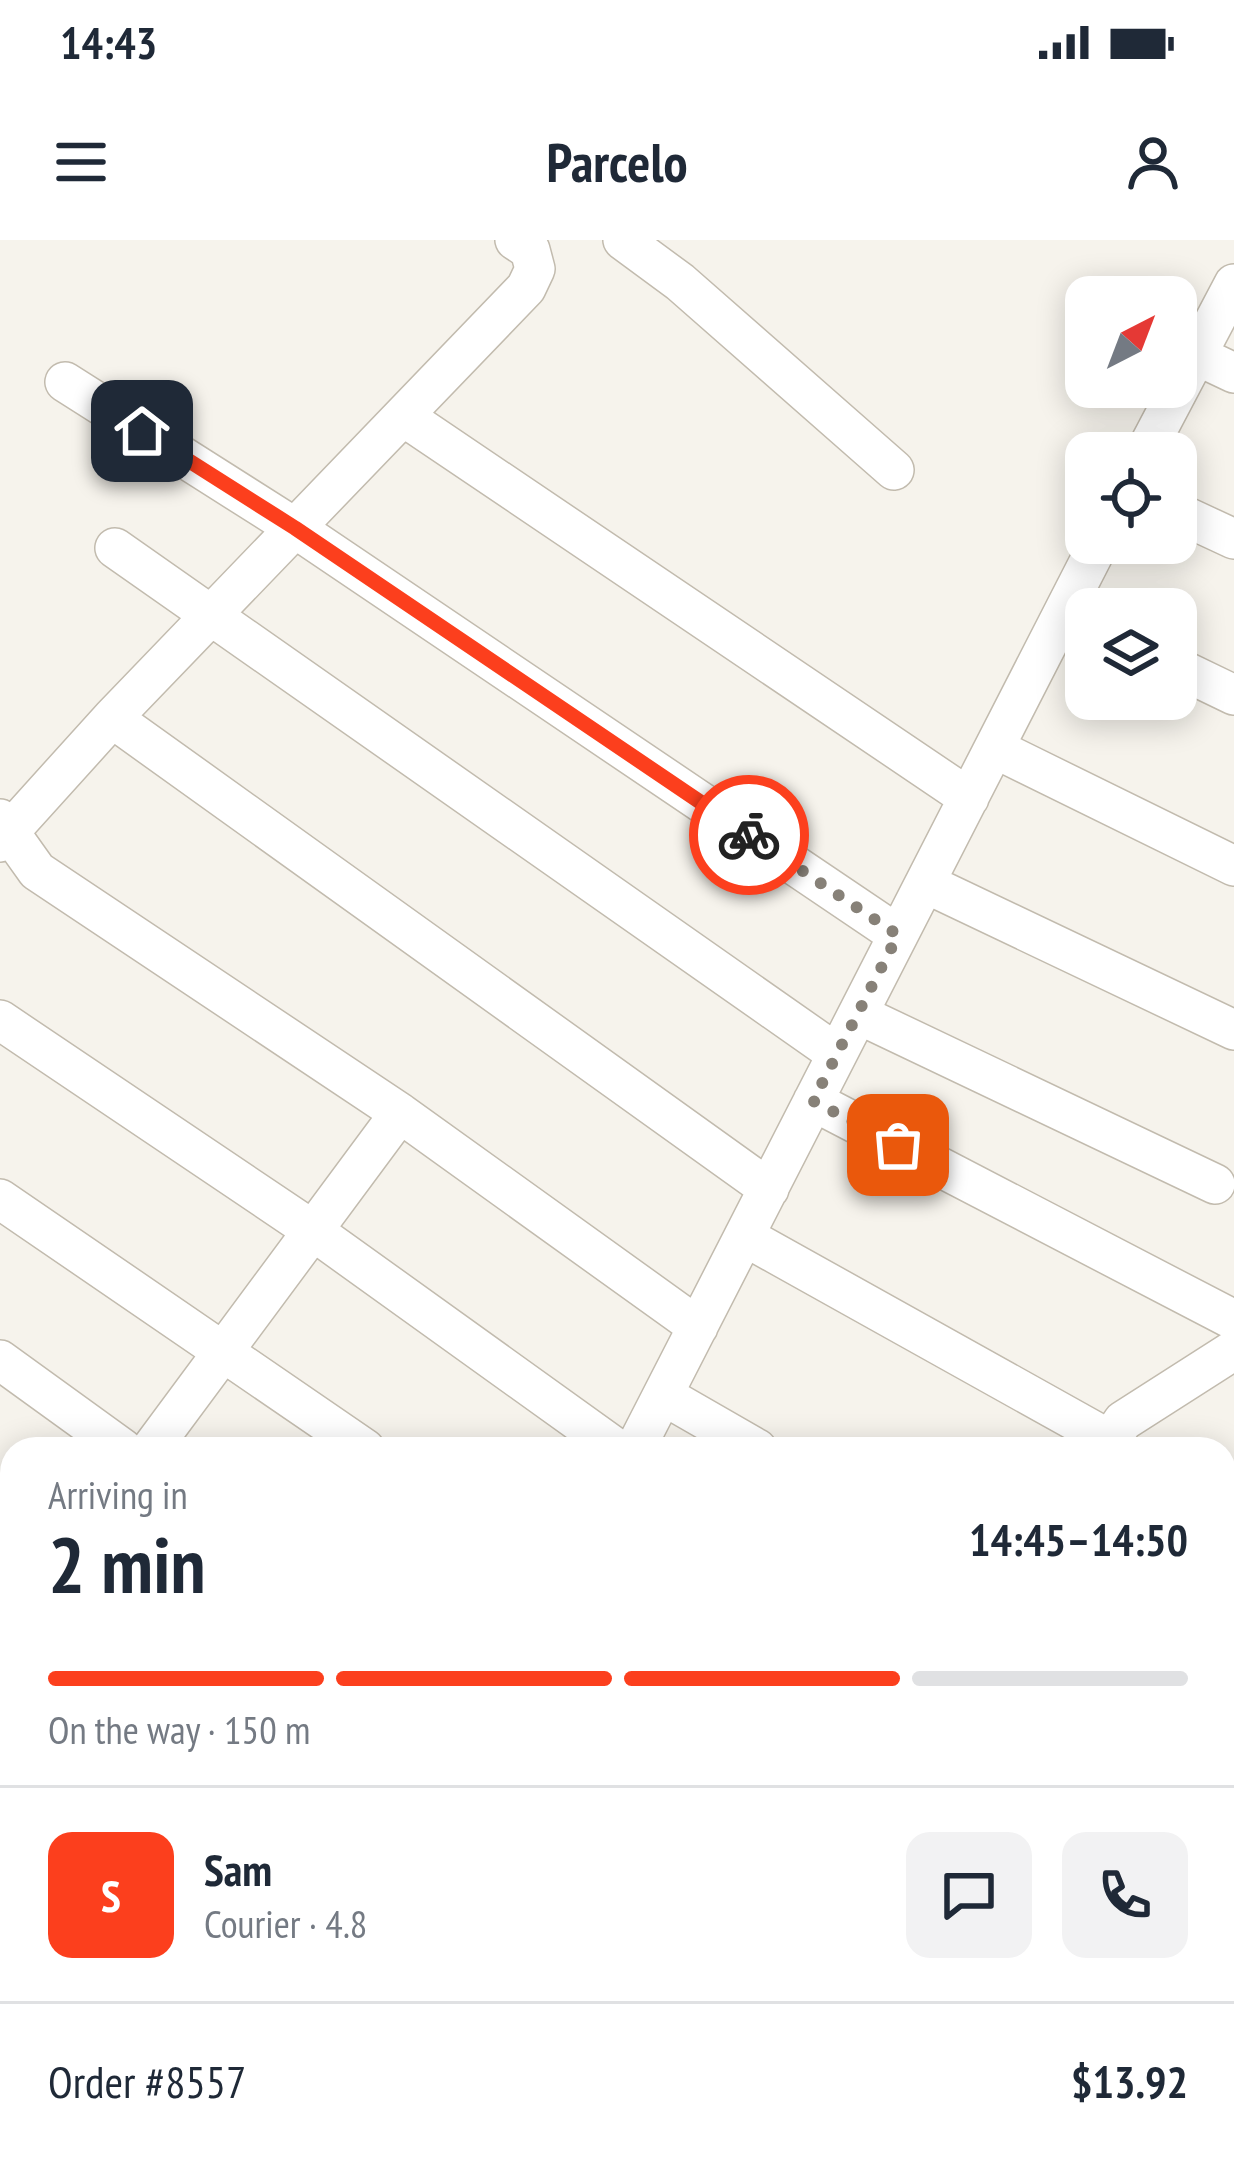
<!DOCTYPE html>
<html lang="en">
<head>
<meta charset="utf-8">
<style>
	body { margin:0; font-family:"PT Sans Narrow",sans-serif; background:#f2f2f3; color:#1f2937; height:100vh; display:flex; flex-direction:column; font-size:45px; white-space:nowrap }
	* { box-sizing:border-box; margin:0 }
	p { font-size:39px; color:#747a83 }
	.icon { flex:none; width:66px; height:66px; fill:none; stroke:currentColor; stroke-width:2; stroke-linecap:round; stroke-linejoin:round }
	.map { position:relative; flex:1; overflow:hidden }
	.panel { position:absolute; left:0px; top:1197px; width:1236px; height:744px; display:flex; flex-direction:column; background:#fff; border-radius:36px 36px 0 0; box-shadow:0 6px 30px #0003 }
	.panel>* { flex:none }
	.needle { width:78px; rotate:42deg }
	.tools { position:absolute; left:1065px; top:36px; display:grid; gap:24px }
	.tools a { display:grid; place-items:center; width:132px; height:132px; border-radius:24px; background:#fff; box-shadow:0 6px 30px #0003; font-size:60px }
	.pin { position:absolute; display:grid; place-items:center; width:102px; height:102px; color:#fff; margin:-51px; border-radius:24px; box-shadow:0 6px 18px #0006 }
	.courier { position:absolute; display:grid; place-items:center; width:120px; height:120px; margin:-60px; border:9px solid #fc3f1d; border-radius:50%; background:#fff; color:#222; box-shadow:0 3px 15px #0007 }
	.headline em { font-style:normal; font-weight:600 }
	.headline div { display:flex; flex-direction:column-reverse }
	.headline { display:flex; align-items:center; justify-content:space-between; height:204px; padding:0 48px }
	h1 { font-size:78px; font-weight:600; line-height:90px }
	.bar { display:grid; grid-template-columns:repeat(4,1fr); gap:18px 12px; align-content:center; height:144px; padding:0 48px }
	.bar i { height:15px; border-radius:9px; background:#e0e1e3 }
	.bar .selected { background:#fc3f1d }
	.bar p { grid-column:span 4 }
	.line { display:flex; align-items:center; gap:30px; padding:0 48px; border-top:3px solid #e0e1e3 }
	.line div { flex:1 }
	.round { display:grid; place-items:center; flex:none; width:126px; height:126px; border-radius:24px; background:#f2f2f3 }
	.status { display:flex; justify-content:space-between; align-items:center; height:84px; padding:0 60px; background:#fff; direction:ltr }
	.status svg { height:33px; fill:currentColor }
	header { display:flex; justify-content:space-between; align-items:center; height:156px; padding:0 48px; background:#fff; font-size:54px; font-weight:600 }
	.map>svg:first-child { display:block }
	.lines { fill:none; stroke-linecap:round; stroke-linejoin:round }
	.minor-casing { stroke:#c2bbae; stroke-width:42 }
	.minor { stroke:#fff; stroke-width:39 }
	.done { stroke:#878178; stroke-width:12; stroke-dasharray:0 21.6 }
	.route { stroke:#fc3f1d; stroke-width:15 }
</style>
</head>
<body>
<div class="status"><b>14:43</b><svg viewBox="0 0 49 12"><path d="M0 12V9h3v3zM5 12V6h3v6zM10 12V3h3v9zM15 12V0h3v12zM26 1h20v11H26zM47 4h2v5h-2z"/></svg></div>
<header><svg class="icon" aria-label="menu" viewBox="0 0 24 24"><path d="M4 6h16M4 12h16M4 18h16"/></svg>Parcelo<svg class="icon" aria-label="person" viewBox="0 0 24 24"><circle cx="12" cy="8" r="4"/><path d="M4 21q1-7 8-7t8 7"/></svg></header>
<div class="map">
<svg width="1234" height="1941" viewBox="0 0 1234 1941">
	<rect width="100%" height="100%" fill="#f6f3ec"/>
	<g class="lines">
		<g class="minor-casing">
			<path id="minor" d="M623,0L680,42L894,230
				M1196,115L1234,133
				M65,142L295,288L898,695
				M403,176L969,558
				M1145,213L1234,44
				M1176,272L1234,299
				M115,308L837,814
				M1176,427L1234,455
				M112,478L769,949
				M994,508L1234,626
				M0,579L37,631L400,873L698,1087
				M0,602L112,478L526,48L535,29L530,10L515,0
				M925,643L1234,790
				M858,774L1215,944
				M0,780L312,990L617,1209
				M813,861L1234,1080
				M0,959L365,1209
				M744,996L1108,1199
				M0,1120L123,1209
				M663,1155L757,1209
				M151,1209L400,873
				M635,1209L1099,303
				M1104,1209L1123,1181L1234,1110
				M0,1324L12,1333
				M1224,1460L1234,1464
				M0,1479L12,1488
				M0,1581L12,1564
				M1224,1594L1234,1581
				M0,1835L12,1822
				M1224,1864L1234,1850
				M0,1927L12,1911
				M216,1929L231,1941
				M840,1929L857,1941
				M374,1941L383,1929
				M530,1941L539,1929
				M753,1941L762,1929
				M964,1941L973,1929
				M1166,1941L1175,1929"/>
		</g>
		<use href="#minor" class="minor"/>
	</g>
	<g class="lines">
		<path class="done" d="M749,595L898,695L813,861L898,905"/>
		<path class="route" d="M142,191L295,288L749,595"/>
	</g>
</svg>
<div class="tools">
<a><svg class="needle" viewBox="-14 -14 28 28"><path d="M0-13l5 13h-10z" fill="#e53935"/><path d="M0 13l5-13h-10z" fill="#747a83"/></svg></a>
<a><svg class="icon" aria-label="locate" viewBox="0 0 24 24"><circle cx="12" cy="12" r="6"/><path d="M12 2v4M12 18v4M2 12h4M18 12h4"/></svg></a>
<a><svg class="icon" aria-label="layers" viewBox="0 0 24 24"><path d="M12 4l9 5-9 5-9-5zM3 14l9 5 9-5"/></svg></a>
</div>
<div class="pin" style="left:898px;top:905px;background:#ea580c"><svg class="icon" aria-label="bag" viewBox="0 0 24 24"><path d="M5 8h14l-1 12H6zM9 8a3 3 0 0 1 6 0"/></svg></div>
<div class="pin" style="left:142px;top:191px;background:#1f2937"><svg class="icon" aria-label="home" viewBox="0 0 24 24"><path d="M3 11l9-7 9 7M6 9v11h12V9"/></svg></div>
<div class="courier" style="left:749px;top:595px"><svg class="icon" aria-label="bike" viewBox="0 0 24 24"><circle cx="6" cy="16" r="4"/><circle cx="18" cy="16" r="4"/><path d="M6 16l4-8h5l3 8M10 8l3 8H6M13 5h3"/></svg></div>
<section class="panel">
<div class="headline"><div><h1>2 min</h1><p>Arriving in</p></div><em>14:45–14:50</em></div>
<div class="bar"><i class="selected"></i><i class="selected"></i><i class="selected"></i><i></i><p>On the way · 150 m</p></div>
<div class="line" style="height:216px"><b class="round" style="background:#fc3f1d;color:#fff">S</b><div><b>Sam</b><p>Courier · 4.8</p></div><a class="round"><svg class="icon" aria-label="chat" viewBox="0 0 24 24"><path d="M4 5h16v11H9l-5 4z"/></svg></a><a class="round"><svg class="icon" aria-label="phone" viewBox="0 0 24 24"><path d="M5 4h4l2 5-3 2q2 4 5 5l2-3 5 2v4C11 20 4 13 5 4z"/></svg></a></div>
<div class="line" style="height:156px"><div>Order #8557</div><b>$13.92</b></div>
</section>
</div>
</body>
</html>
